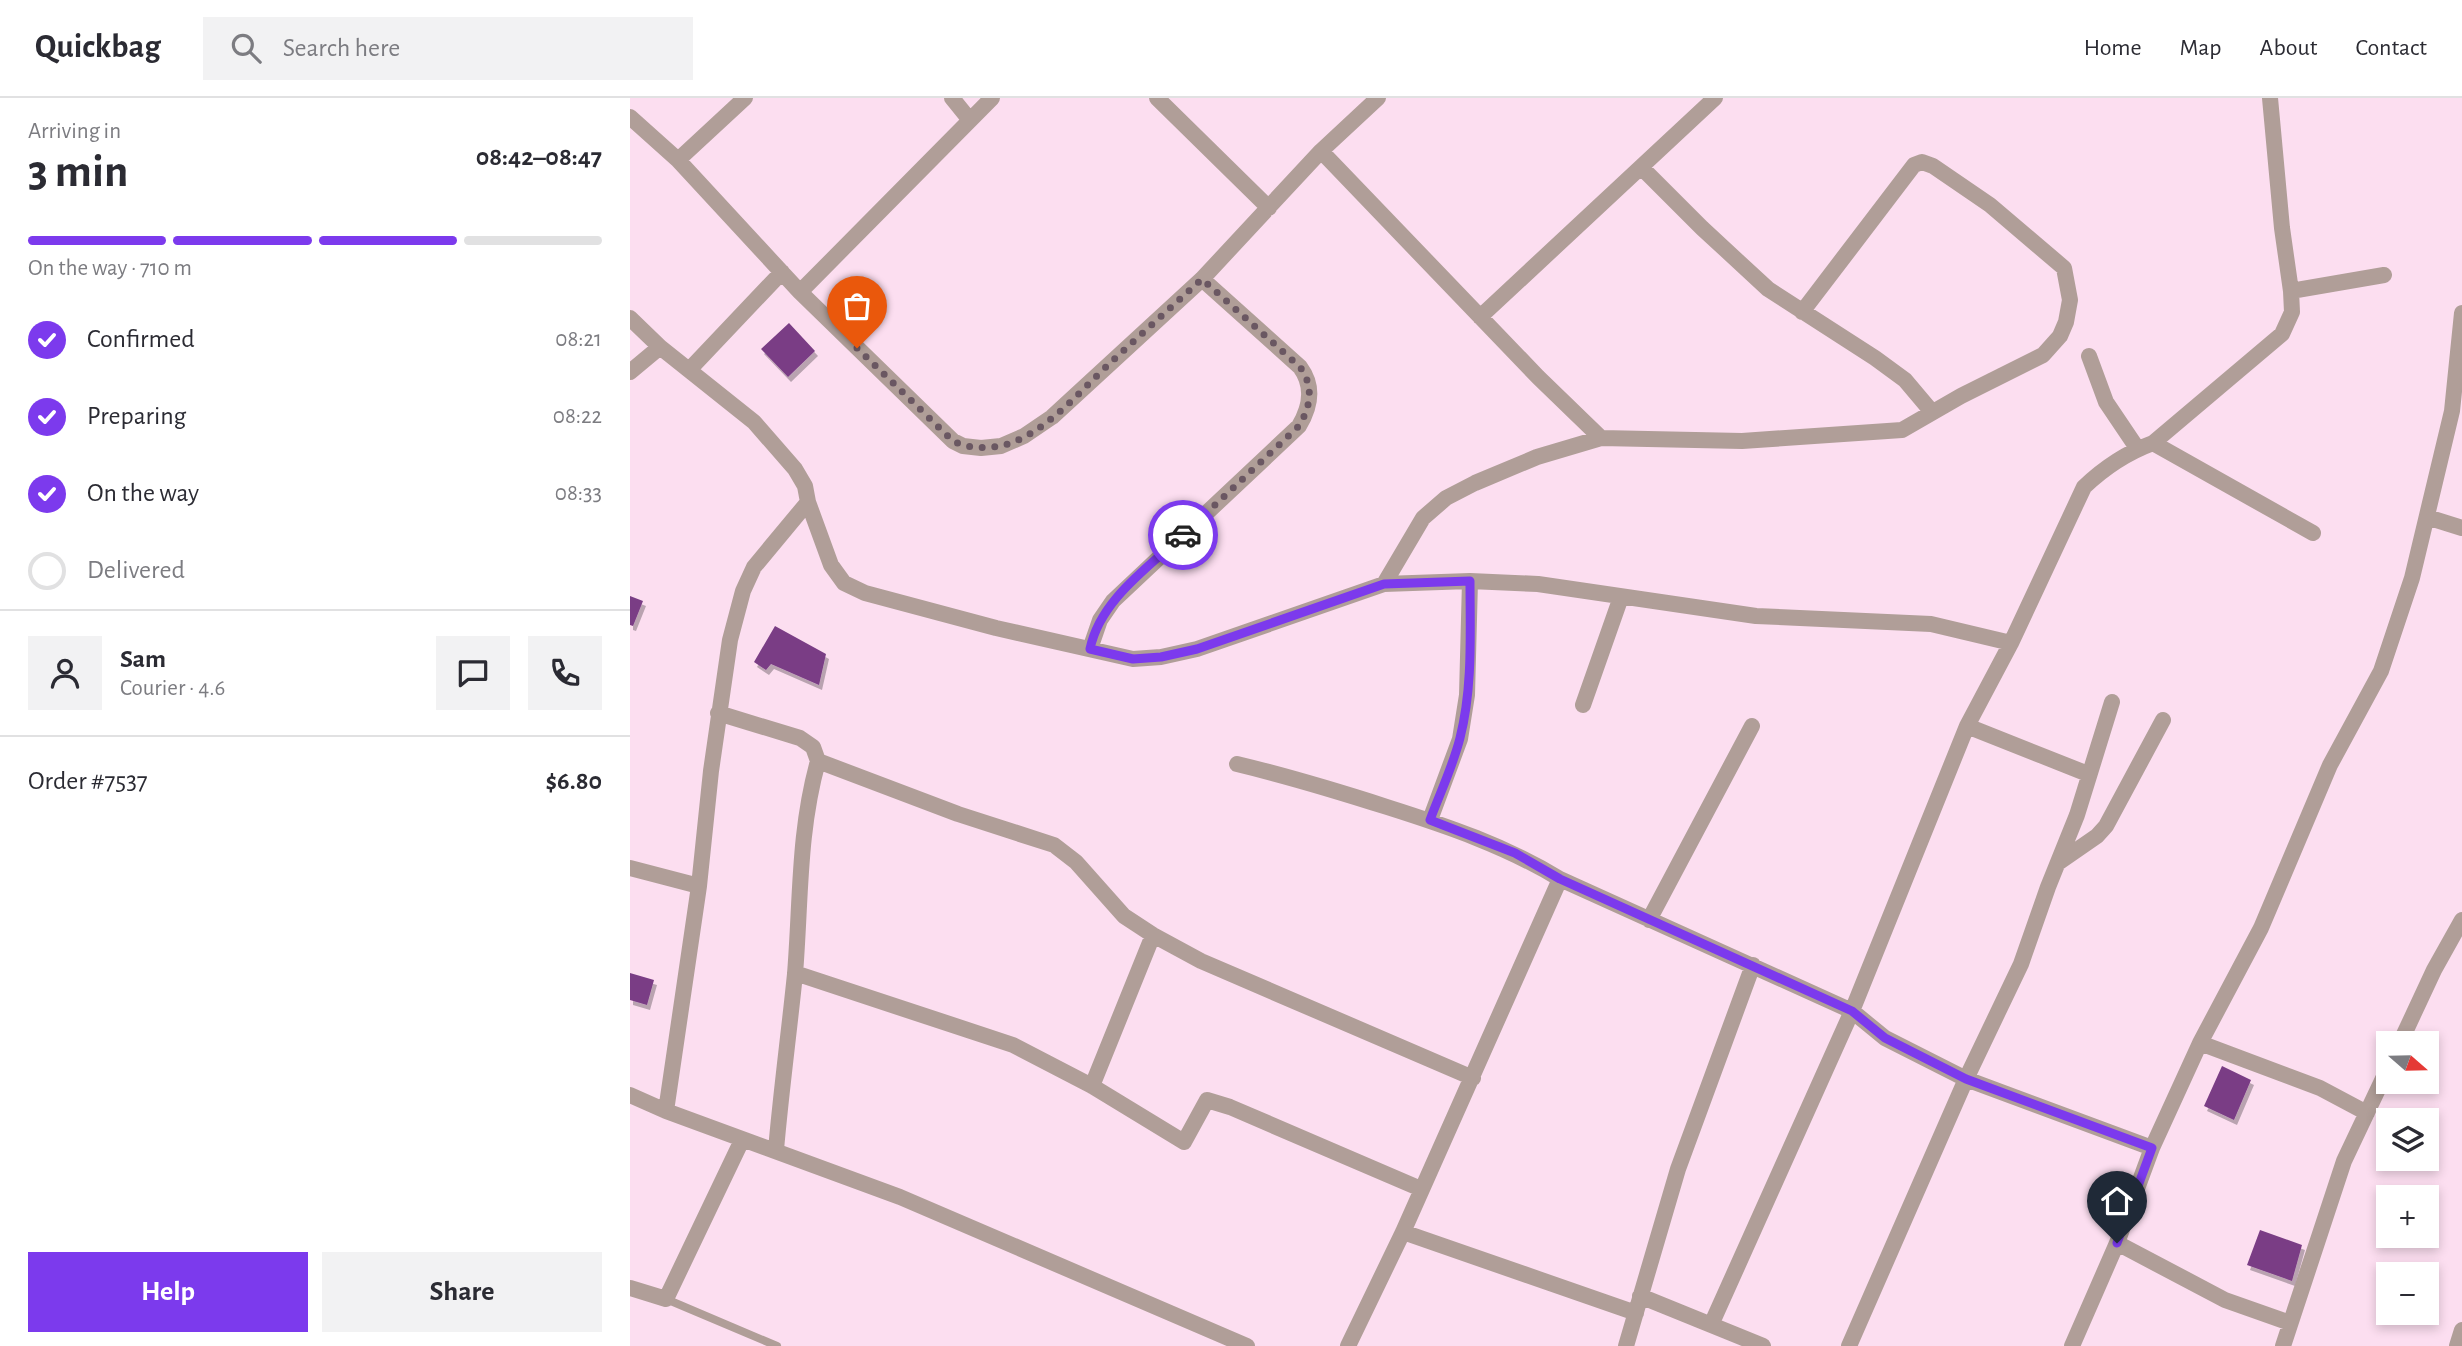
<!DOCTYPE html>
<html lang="en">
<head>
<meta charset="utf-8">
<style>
	body { margin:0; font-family:"Alegreya Sans",sans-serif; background:#f2f2f3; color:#2b2b33; height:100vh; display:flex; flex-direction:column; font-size:26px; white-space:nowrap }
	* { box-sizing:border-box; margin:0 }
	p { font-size:23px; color:#7c7c81 }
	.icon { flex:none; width:38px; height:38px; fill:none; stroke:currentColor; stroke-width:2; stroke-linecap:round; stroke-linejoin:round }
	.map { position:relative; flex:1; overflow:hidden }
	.sheet { display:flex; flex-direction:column; background:#fff; width:630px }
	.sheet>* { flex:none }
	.needle { width:46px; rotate:110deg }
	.controls { position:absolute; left:1746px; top:933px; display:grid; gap:14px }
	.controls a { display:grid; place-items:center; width:63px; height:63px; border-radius:0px; background:#fff; box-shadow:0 4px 10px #0003; font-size:35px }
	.pin { position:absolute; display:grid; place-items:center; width:60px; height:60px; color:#fff; margin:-72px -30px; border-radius:50% 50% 50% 0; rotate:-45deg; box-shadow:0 0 7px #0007 }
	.pin .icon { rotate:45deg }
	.courier { position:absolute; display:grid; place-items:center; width:70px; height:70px; margin:-35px; border:5px solid #7c3aed; border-radius:50%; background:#fff; color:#222; box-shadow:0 2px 9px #0007 }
	.headline em { font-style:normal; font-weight:600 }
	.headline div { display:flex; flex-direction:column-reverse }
	.headline { display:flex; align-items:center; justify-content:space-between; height:119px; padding:0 28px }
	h1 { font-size:46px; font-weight:600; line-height:52px }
	.bar { display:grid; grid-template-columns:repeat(4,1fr); gap:10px 7px; align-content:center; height:84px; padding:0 28px }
	.bar i { height:9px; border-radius:5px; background:#e1e1e2 }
	.bar .current { background:#7c3aed }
	.bar p { grid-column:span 4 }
	.line { display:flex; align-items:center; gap:18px; padding:0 28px; border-top:2px solid #e1e1e2 }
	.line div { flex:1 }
	.round { display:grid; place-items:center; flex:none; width:74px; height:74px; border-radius:0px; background:#f2f2f3 }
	ol { padding:0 28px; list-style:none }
	li { display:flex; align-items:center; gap:21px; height:77px }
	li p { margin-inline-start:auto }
	li .icon { padding:7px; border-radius:50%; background:#7c3aed; color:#fff; stroke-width:4 }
	li:last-child { color:#7c7c81 }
	li i { width:38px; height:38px; border:4px solid #e1e1e2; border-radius:50% }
	.button { display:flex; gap:14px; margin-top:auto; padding:14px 28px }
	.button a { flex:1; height:80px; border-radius:0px; background:#7c3aed; color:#fff; font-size:28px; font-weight:600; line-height:80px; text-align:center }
	.button a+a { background:#f2f2f3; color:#2b2b33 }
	header { display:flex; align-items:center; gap:42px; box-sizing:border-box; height:98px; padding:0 35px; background:#fff; border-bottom:2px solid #e1e1e2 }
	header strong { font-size:33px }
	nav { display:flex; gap:38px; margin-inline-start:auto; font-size:24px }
	.search { width:490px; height:63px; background:#f2f2f3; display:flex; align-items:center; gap:18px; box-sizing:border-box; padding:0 24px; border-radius:0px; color:#7c7c81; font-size:26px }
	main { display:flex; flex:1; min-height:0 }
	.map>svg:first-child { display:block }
	.building { fill:#7a3e85; filter:url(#shadow) }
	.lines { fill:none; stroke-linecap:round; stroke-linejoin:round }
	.service { stroke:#b09e98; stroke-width:8 }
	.minor { stroke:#b09e98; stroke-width:16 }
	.done { stroke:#6a5762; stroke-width:7; stroke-dasharray:0 12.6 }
	.route { stroke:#7c3aed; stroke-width:9 }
</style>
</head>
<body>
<header>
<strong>Quickbag</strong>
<div class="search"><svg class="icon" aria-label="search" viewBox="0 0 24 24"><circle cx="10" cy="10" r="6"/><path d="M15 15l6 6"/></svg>Search here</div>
<nav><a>Home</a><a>Map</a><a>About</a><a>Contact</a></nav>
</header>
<main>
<section class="sheet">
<div class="headline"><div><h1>3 min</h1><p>Arriving in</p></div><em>08:42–08:47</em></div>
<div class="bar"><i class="current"></i><i class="current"></i><i class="current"></i><i></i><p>On the way · 710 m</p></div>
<ol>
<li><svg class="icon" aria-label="check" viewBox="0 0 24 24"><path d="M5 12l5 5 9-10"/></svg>Confirmed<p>08:21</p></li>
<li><svg class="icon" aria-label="check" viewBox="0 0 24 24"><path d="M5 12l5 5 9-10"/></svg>Preparing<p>08:22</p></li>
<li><svg class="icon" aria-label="check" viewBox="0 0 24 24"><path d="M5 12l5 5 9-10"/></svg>On the way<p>08:33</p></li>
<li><i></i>Delivered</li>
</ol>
<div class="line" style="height:126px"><a class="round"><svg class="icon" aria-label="person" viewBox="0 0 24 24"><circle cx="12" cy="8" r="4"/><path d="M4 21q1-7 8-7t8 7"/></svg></a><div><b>Sam</b><p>Courier · 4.6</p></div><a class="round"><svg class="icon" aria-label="chat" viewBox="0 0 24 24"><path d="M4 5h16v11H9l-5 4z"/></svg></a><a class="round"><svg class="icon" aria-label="phone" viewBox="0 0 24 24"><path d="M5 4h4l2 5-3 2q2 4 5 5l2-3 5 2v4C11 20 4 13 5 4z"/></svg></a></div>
<div class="line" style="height:91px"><div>Order #7537</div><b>$6.80</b></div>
<div class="button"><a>Help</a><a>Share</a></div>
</section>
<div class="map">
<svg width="1832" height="1248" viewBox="0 0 1832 1248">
	<defs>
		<filter id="shadow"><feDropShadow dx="3" dy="5" stdDeviation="0" flood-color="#0004"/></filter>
	</defs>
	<rect width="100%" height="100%" fill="#fcdef0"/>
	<path class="building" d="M159,225L185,253L158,279L131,251Z
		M0,498L13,503L3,528L0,527Z
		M145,528L196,556L189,587L141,566L136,572L124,564Z
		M0,875L24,882L17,907L0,902Z
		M1592,968L1621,982L1604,1022L1574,1008Z
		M1630,1132L1672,1147L1662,1183L1617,1167Z"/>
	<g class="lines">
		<path class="service" d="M36,1201L147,1248"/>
		<path class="minor" d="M322,0L339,21
			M527,0L639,110
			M0,19L48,62L170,194L323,343L333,348L351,350L371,348L394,338L422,319L572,181L691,53L908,279L971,340
			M691,53L748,0
			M48,62L115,0
			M1012,70L1072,130L1138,191L1245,260L1275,282L1302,314
			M1661,193L1754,177
			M170,194L362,0
			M850,219L1085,0
			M0,220L30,249L124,324L165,371L175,388L178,404L201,467L214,485L235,495L366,530L503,561L531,559L567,551L754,486L840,483L908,486L1126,518L1301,526L1381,545
			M1459,258L1476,304L1507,350
			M60,271L152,174
			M0,274L30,249
			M1523,345L1683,435
			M1797,419L1832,430
			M754,486L793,420L816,400L845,385L907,359L971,340L1112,343L1272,332L1331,298L1413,257L1430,238L1436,224L1440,202L1434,170L1360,107L1303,68L1292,64L1284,67L1172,214
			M460,551L470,522L483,503L669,328C681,308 684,288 670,269L572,181
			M953,607L991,499
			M88,615L170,640L183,649L188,663L328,716L424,747L446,764L494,818L523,837L571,863L843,980
			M1337,628L1458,676
			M607,666C657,678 707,693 757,709C817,728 876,748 930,781L1222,913L1255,940L1336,981L1522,1050
			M800,722L830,641L837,597L840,483
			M1428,765L1467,738L1476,728L1533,622
			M0,770L69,788
			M1019,822L1122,628
			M165,875L383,947L462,988L554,1044L577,1002L600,1009L791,1091
			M1570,945L1690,990L1737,1015
			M1770,945L1804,872L1832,822
			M462,988L523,837
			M0,997L36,1013L270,1099L617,1248
			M36,1013L69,788L81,673L100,542L113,493L124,469L178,404
			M146,1052C151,994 159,935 165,876C171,802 168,735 188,663
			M773,1134L1006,1215
			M1487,1145L1595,1202L1660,1225
			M0,1190L36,1201L112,1042
			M1010,1198L1133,1248
			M1081,1227L1222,913L1337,628L1381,545L1454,389C1475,369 1496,355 1523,345L1652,236L1662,214L1661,193L1652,130L1640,0
			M718,1248L773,1134L930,781
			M996,1248L1048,1071L1123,867
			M1219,1248L1336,981L1391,866L1418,789L1447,717L1482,604
			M1442,1248L1487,1145L1522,1050L1570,945L1631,830L1700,667L1751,573L1782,480L1822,313L1832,215
			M1653,1248L1714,1063L1759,968
			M1827,1248L1832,1232"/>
	</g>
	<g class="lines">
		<path class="done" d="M227,250L323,343C337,350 354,351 370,348C412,339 446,297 477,268C508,239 540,210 572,181L670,269C684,288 681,308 669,328L553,437"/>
		<path class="route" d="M553,437C519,469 470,502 460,551L503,561L531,559L567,551L754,486L840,483C840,535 843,589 830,640C823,668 810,695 800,722L885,755L930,781L1222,913L1255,940L1336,981L1522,1050L1487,1145"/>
	</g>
</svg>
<div class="controls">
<a><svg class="needle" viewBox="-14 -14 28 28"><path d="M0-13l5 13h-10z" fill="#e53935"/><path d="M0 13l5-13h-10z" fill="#7c7c81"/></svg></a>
<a><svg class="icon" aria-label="layers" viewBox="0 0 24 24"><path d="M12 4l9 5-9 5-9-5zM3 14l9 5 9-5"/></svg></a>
<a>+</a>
<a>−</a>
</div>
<div class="pin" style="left:227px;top:250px;background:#ea580c"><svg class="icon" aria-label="bag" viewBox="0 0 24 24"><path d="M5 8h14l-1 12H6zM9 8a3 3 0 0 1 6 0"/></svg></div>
<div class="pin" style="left:1487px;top:1145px;background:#1f2937"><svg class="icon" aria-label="home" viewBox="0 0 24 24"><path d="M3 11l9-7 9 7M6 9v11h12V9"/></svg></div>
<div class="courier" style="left:553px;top:437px"><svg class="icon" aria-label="car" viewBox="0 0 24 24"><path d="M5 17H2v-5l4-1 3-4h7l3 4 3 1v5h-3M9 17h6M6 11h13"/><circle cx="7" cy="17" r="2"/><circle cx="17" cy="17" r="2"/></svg></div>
</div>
</main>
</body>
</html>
